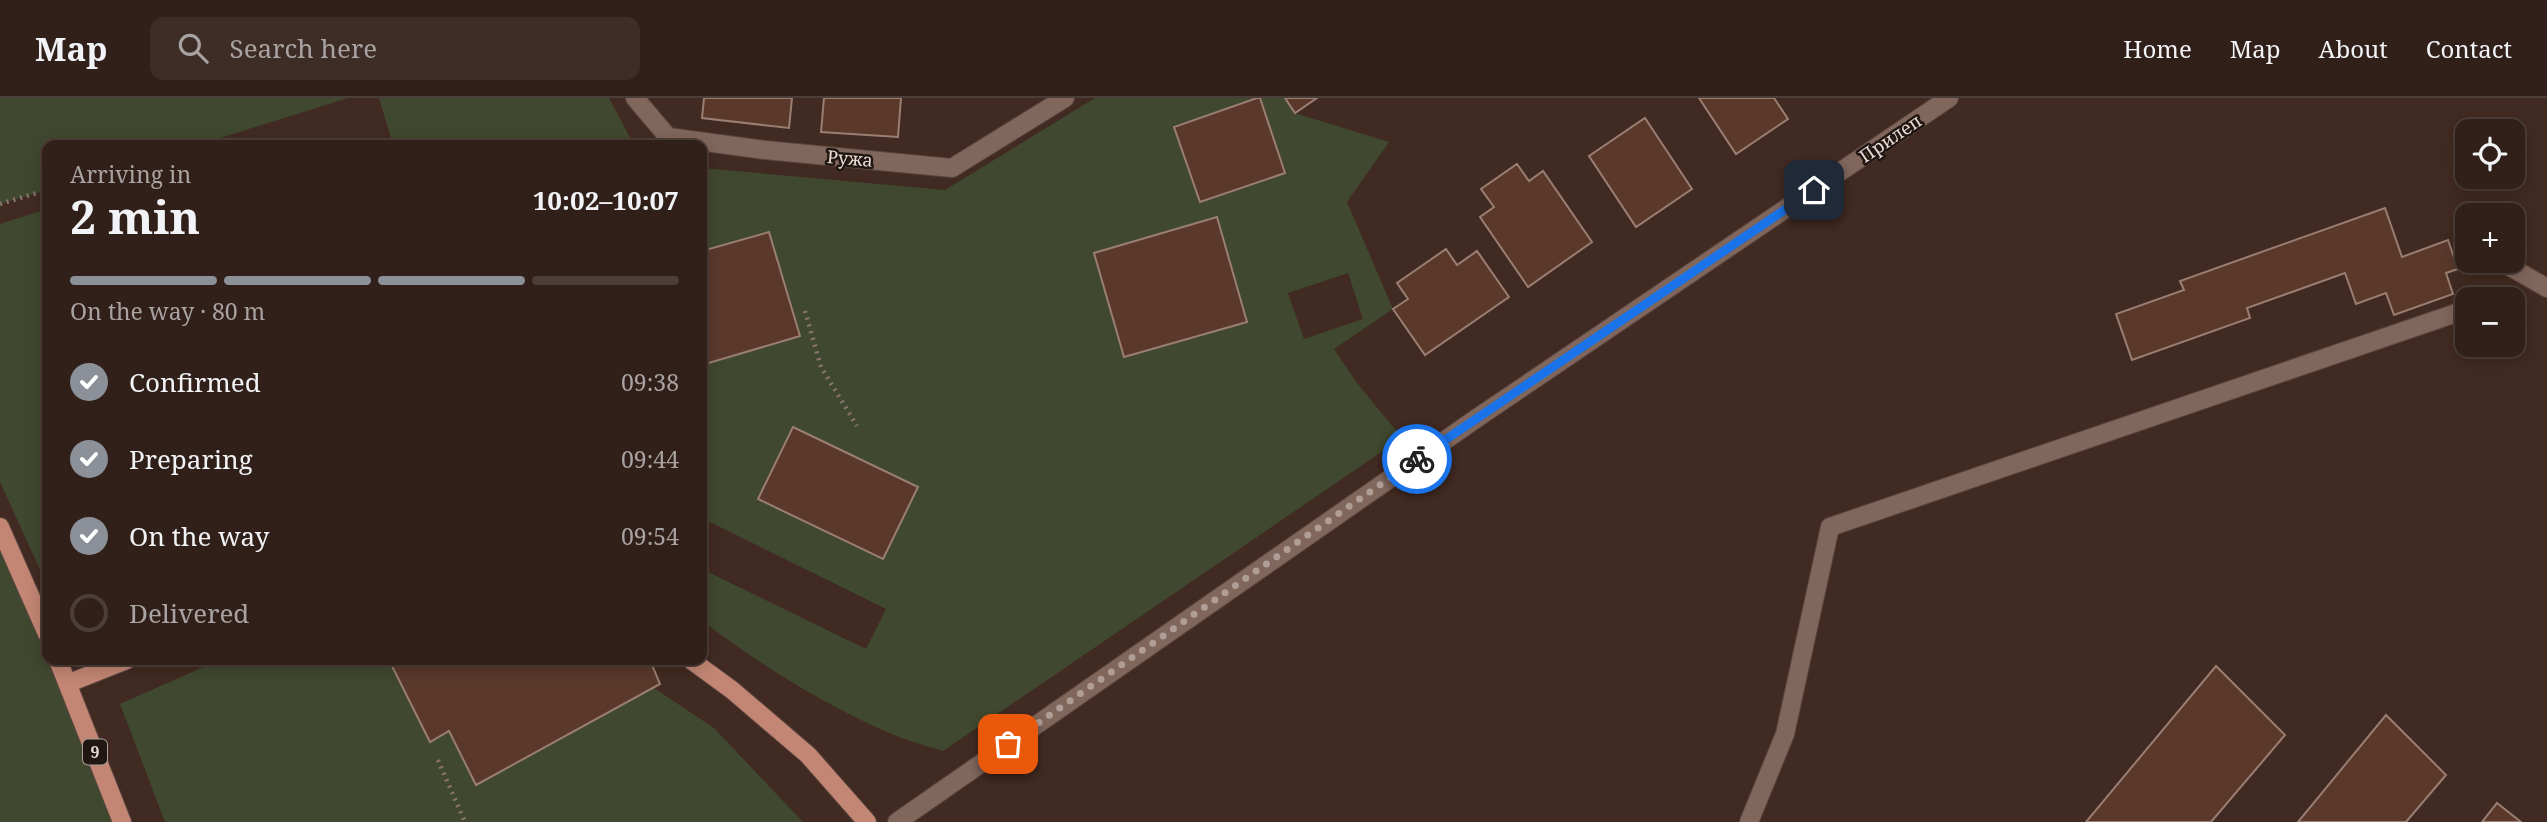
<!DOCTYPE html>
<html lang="en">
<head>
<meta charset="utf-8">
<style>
	body { margin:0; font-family:"Noto Serif",serif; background:#3d2d26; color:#f1f3f6; height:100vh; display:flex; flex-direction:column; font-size:26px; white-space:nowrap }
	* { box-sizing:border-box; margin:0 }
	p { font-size:23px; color:#a8a3a2 }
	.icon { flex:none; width:38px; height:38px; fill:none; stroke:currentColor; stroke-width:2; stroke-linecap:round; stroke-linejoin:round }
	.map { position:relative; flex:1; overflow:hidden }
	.sheet { position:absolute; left:42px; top:42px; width:665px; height:525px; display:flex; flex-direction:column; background:#312019; border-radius:14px; box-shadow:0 4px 18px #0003,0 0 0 2px #4c3e38 }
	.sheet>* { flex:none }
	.fabs { position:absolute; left:2455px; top:21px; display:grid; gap:14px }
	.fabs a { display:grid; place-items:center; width:70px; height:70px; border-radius:14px; background:#312019; box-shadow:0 4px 18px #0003,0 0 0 2px #4c3e38; font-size:35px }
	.pin { position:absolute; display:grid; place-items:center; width:60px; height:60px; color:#fff; margin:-30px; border-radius:14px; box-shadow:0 4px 10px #0006 }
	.courier { position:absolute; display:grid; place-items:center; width:70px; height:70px; margin:-35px; border:5px solid #1a73e8; border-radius:50%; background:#fff; color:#222; box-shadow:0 2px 9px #0007 }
	.summary em { font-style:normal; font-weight:700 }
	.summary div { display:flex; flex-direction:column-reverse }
	.summary { display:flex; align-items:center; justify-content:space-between; height:119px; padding:0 28px }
	h1 { font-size:46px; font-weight:700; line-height:52px }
	.bar { display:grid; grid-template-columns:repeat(4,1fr); gap:10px 7px; align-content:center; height:84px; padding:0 28px }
	.bar i { height:9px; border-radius:5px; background:#4c3e38 }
	.bar .active { background:#8c9099 }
	.bar p { grid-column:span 4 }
	ol { padding:0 28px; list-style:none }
	li { display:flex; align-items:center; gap:21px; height:77px }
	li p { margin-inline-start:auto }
	li .icon { padding:7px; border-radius:50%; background:#8c9099; color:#fff; stroke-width:4 }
	li:last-child { color:#a8a3a2 }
	li i { width:38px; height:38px; border:4px solid #4c3e38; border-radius:50% }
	header { display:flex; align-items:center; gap:42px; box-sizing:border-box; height:98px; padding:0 35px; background:#312019; border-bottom:2px solid #4c3e38 }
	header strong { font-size:33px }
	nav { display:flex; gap:38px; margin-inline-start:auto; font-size:24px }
	.search { width:490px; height:63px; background:#3d2d26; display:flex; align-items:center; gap:18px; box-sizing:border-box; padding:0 24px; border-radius:14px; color:#a8a3a2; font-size:26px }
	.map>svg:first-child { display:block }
	.green { fill:#40482f; fill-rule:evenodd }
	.building { fill:#5a392b; stroke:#9a7e73; stroke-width:2 }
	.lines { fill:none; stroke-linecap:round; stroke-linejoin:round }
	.minor-casing { stroke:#5a463f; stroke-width:20 }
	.major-casing { stroke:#5a463f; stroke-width:20 }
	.path { stroke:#89756d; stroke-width:4.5; stroke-dasharray:2 5; stroke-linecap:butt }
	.minor { stroke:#80665b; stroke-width:18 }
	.major { stroke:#c38674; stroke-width:18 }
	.done { stroke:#af9d96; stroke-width:7; stroke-dasharray:0 12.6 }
	.route { stroke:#1a73e8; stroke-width:9 }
	.labels { text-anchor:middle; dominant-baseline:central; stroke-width:5; stroke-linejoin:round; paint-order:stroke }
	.shield { fill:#201612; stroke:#ada09a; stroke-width:2 }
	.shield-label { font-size:16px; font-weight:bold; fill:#eadbd5 }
	.street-label { font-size:18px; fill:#eadbd5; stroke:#201612 }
</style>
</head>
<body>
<header>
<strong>Map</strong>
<div class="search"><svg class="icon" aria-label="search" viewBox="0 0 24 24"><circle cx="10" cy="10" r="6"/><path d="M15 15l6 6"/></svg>Search here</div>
<nav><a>Home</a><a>Map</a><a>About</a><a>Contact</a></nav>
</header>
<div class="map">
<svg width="2547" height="724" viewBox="0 0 2547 724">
	<rect width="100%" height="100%" fill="#412a21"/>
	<path class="green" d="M0,0H348L198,47H47V92L0,106Z
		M379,0H609L634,47H393Z
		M1095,0H1257L1175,29L1201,104L1285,75L1260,0H1285L1295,15L1389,44L1347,104L1393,211L1334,251L1357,285L1402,340L943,653C924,647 905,642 887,634C821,605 758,565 702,523V471L866,551L886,511L710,424L702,439V267L800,238L769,134L702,153V70L945,92ZM1094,155L1247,224L1125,259ZM1348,175L1363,221L1304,241L1288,195ZM793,330L883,461L758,401Z
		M47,111V487L0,384V126Z
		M0,429L47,536V562H58L122,724H0Z
		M219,562H612L714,630L803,724H165L120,606Z"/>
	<path class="building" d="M704,0H792L789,30L702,20Z
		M824,0H901L898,39L821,34Z
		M1257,0H1260L1285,75L1200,104L1174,29Z
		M1285,0H1317L1295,15Z
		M1699,0H1774L1788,21L1736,56Z
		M1645,20L1692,91L1636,129L1589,58Z
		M1517,66L1529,83L1543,73L1592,144L1528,189L1480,119L1494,109L1481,91Z
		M2385,110L2402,159L2448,142L2458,171L2446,175L2453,196L2394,217L2386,195L2356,206L2345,175L2247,210L2250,220L2132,262L2116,216L2184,192L2180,183Z
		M1217,119L1247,224L1124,259L1094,155Z
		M769,134L800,238L702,267V153Z
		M1446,151L1457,167L1477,153L1509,199L1425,257L1393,211L1408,201L1397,185Z
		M793,329L918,389L883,461L758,401Z
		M389,562H610L611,564L616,562H650L660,586L476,687L449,633L430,644Z
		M2216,568L2285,637L2211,724H2086Z
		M2386,617L2446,677L2406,724H2298Z
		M2497,705L2521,724H2482Z"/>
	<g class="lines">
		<g class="minor-casing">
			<path id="minor" d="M635,0L668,39L765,52L952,70L1065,0
				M2500,163L2547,190
				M897,724L1477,320L1949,0
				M1749,724L1785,636L1830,429L2468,211"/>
		</g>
		<g class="major-casing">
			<path id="major" d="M0,429L47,536
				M58,562L122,724
				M691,562L732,592L808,657L867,724
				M69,585L127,562"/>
		</g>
		<path class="path" d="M198,47L212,43
			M0,106L47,92
			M805,213L821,269L857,328
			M438,662L465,724"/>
		<use href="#minor" class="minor"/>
		<use href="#major" class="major"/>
	</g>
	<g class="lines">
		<path class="done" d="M1008,646L1417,361"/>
		<path class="route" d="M1417,361L1814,92"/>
	</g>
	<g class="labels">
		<rect class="shield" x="83" y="641.5" width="24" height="25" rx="5"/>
		<g class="shield-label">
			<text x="95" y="654">9</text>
		</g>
		<g class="street-label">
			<text transform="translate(1890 40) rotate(-34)">Прилеп</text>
			<text transform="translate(850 60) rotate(5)">Ружа</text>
		</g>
	</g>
</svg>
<div class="fabs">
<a><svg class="icon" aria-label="locate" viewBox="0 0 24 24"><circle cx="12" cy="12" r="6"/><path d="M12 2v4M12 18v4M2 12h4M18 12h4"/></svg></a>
<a>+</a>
<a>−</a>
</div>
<div class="pin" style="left:1008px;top:646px;background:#ea580c"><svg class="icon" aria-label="bag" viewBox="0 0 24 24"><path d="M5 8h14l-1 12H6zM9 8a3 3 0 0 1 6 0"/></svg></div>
<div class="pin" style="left:1814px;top:92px;background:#1f2937"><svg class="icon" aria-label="home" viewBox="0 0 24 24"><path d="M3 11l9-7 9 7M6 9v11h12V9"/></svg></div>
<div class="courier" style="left:1417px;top:361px"><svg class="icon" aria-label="bike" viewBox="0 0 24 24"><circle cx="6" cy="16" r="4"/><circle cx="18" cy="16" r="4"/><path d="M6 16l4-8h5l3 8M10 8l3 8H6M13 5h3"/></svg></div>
<section class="sheet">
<div class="summary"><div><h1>2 min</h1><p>Arriving in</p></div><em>10:02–10:07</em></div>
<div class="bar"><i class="active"></i><i class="active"></i><i class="active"></i><i></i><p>On the way · 80 m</p></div>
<ol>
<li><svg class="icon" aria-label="check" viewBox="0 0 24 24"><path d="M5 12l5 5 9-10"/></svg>Confirmed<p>09:38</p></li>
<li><svg class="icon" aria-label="check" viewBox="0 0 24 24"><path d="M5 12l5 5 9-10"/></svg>Preparing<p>09:44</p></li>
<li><svg class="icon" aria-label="check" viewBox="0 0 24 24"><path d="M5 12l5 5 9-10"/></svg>On the way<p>09:54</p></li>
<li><i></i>Delivered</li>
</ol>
</section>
</div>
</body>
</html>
